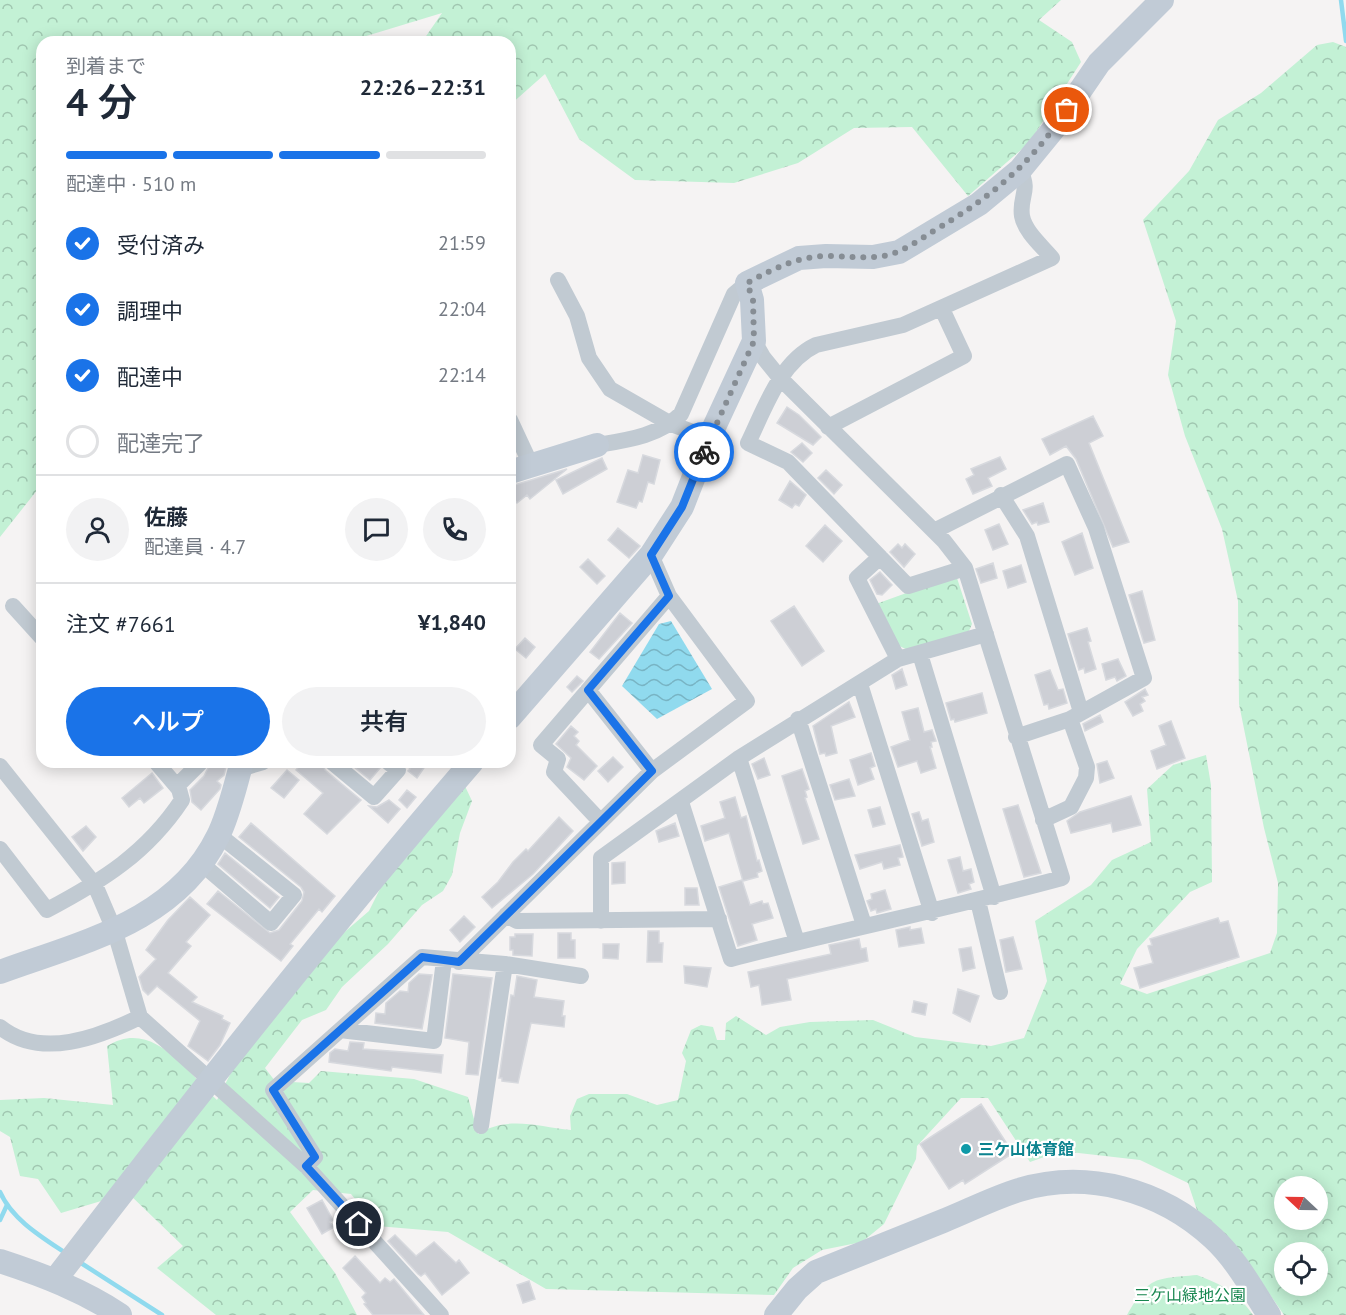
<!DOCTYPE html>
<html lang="ja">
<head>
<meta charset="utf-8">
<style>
	body { margin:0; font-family:"PT Sans","Noto Sans JP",sans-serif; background:#f2f2f3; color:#1f2937; height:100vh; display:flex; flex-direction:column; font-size:22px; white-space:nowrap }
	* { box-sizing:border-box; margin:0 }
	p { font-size:20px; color:#747a83 }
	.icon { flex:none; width:33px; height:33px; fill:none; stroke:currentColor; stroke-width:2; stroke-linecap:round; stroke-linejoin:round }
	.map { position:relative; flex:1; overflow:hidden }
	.details { position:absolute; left:36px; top:36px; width:480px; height:732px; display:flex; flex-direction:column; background:#fff; border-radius:18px; box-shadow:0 3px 15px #0003 }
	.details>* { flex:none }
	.needle { width:39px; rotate:292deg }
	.fabs { position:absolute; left:1274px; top:1176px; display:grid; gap:12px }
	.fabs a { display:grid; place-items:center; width:54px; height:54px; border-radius:50%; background:#fff; box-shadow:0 3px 15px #0003; font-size:30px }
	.pin { position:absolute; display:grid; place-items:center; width:51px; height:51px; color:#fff; margin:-26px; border:3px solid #fff; border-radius:50%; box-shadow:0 2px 6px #0007 }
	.courier { position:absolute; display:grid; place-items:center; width:60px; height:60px; margin:-30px; border:4px solid #1a73e8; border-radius:50%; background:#fff; color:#222; box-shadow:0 2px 8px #0007 }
	.headline em { font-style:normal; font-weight:600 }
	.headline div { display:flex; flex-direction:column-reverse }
	.headline { display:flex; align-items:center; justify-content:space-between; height:102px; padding:0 30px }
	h1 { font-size:39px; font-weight:600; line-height:45px }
	.bar { display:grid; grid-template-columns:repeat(4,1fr); gap:9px 6px; align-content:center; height:72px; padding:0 30px }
	.bar i { height:8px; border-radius:4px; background:#e0e1e3 }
	.bar .active { background:#1a73e8 }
	.bar p { grid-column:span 4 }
	.line { display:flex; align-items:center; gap:15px; padding:0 30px; border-top:2px solid #e0e1e3 }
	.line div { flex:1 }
	.round { display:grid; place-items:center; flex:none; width:63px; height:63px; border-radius:32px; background:#f2f2f3 }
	ol { padding:0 30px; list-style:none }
	li { display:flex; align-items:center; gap:18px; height:66px }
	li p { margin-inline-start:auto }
	li .icon { padding:6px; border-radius:50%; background:#1a73e8; color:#fff; stroke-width:4 }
	li:last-child { color:#747a83 }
	li i { width:33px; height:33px; border:3px solid #e0e1e3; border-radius:50% }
	.action { display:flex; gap:12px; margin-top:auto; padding:12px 30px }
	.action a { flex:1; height:69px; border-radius:36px; background:#1a73e8; color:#fff; font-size:24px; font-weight:600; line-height:69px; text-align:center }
	.action a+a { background:#f2f2f3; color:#1f2937 }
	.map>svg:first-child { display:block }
	.forest { fill:url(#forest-crowns); fill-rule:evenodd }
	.water { fill:url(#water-waves) }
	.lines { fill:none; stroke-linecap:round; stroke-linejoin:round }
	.stream { stroke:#90daee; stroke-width:4.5 }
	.building { fill:#cdcfd5; stroke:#d7d9de; stroke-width:1.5 }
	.street { stroke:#c1cad2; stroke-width:16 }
	.secondary { stroke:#c1cbd6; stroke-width:24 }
	.done { stroke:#868d94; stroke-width:6; stroke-dasharray:0 10.8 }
	.route { stroke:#1a73e8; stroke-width:8 }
	.culture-dot { fill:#0f9aa8; stroke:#fff; stroke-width:2 }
	.labels { text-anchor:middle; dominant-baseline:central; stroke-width:4.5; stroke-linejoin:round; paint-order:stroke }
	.culture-label { font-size:16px; font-weight:bold; fill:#0d838f; stroke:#fff; text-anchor:start }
	.park-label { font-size:16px; fill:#17864f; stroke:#fff }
</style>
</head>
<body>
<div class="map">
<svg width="1346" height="1315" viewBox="0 0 1346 1315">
	<defs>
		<pattern id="forest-crowns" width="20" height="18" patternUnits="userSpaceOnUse" patternTransform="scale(1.5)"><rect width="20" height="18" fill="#c3f1d5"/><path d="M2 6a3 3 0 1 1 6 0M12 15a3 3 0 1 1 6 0" fill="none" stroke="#a0c6b0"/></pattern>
		<pattern id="water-waves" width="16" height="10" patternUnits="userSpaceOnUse" patternTransform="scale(1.5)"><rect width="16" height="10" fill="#90daee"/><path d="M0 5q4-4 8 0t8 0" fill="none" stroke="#78b4c4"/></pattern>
	</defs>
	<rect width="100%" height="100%" fill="#f5f3f3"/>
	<path class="forest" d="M0,0H1061L1039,20L1072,42L1081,62L1029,143L968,196L912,127L854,128L798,163L734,183L635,180L579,139L545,74L510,105V42H422L442,13L363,37L357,42H42V484L0,537Z
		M1333,42L1346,47V1315H1284L1251,1267L1197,1210L1188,1183L1140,1160L1061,1151L1030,1162L988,1098H961L917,1146L916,1159L884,1224L862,1242L822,1250L793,1268L774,1295L546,1289L448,1232L377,1226L351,1194L313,1190L290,1212L335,1273L357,1315H216L157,1268L183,1246L128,1193L61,1213L38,1179L20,1176L10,1137L0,1131V1100L44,1098L113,1105L107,1046C153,1017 188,1073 217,1100L237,1061L319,954L369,911L391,867L464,784L472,801L460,833L452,875L443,891L422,905L388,944L342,987L326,1010L302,1020L265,1068L275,1081L309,1083L321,1071L414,1079L468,1097L478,1134C508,1115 538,1127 571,1130L570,1116L577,1099L589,1094H627L657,1105L678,1100L686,1061L682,1053L691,1030L701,1025L713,1027L717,1040H725L726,1023L736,1016L766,1035L780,1027L810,1022L873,1020L915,1037L991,1046L1024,1038L1047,981L1035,921L1091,885L1112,860L1151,842L1147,789L1173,765L1206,755L1211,785L1212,882L1190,892L1137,949L1120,984L1147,994L1270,953L1277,933L1278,883L1264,828L1239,704L1238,601L1222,529L1185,436L1168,375L1176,321L1143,220L1189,171L1218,120L1261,93L1317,45ZM1284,1186H1317V1220H1284ZM1284,1252H1317V1286H1284Z
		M956,575L972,624L969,631L908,650L895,644L876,604Z
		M1197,1275C1221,1284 1238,1293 1253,1315H1127C1150,1276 1153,1279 1197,1275Z"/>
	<path class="water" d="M671,621L712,689L657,719L622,686L659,624Z"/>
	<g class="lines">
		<path class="stream" d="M1341,0L1346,41
			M0,1192C12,1219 40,1236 64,1252
			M0,1220L7,1205
			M81,1263L162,1315"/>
	</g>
	<path class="building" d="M787,407L799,415L821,437L813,445L777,423Z
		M1093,416L1103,436L1089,443L1129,542L1113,547L1076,459L1066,446L1050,455L1042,439Z
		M802,443L812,453L803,462L791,452Z
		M643,455L660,460L654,484L648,482L642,502L639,501L636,508L617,502L628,470L638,473Z
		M1000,457L1006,469L988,478L992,486L973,494L966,479L974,475L971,469Z
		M602,458L607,469L563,494L556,480Z
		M567,469L530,499L527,495L517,503L510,494L511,486Z
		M826,470L842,485L834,494L818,478Z
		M790,481L806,495L799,506L795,504L792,508L779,500Z
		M1043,503L1049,522L1038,525L1037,522L1032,524L1023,510Z
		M999,524L1008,544L993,550L985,530Z
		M825,525L842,541L823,562L806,546Z
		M618,528L640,546L629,558L608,540Z
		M1082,533L1093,568L1075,575L1062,542Z
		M898,544L902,548L905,544L915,554L904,567L890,552Z
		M588,559L605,576L597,584L580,567Z
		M993,563L997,578L981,583L976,569Z
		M1021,565L1026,582L1008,588L1003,571Z
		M880,572L892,585L882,595L877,594L870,580Z
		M1142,591L1155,640L1144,643L1129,595Z
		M794,606L824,651L802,666L771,621Z
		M620,613L632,623L599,659L590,652Z
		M1087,628L1091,641L1088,642L1096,669L1085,673L1084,668L1079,670L1068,634Z
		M525,638L535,647L526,658L515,649Z
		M1118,659L1126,676L1117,681L1115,677L1106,680L1102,664Z
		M902,669L907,685L896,689L892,675Z
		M1050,670L1058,690L1063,689L1067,703L1049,709L1048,704L1044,705L1035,675Z
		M577,676L583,681L572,692L567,687Z
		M1145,689L1148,695L1142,697L1145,701L1140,704L1143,711L1133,716L1125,702Z
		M982,693L987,713L955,722L954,719L951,720L946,703Z
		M849,702L855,717L831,726L837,753L826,756L825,753L820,754L813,726Z
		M918,708L924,732L932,730L936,741L931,742L932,747H930L936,768L921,773L917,761L898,767L891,747L910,740L902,712Z
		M1100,715L1103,722L1085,731L1083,724Z
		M1171,721L1185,758L1157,769L1151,751L1166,745L1159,726Z
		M571,726L578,732L574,736L579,741L576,745L597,766L584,780L567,767L571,758L556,744Z
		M871,753L875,766L870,768L874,779L858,785L850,760Z
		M613,757L623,767L608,782L598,771Z
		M764,758L770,775L758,779L752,764Z
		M1107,761L1114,778L1100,783L1097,764Z
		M211,762H227L224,775L217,781L221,785L220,789L201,810L192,802L190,790L204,776Z
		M303,762H322L325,770L361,800L327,834L304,814L323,793L296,770Z
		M348,762H378L380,768L370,780Z
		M405,762H428L417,778L408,771L410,769Z
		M802,769L809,789L805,791L807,797L805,798L819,839L803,844L782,776Z
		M287,770L299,780L284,798L271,788Z
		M152,773L163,788L144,803L140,798L129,807L122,798Z
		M849,779L855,796L835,800L830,785Z
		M407,790L416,797L407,808L399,800Z
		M1131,796L1141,825L1113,832L1111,823L1071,833L1067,821L1080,812Z
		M735,797L741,818L746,816L757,861L759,860L762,871L757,873L758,877L743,881L729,833L705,841L701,826L725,818L720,802Z
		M389,800L400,809L388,823L369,806L377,807Z
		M1018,805L1041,873L1024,877L1003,809Z
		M880,807L885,824L873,827L868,810Z
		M919,812L922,821L928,819L934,842L922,846L912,814Z
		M559,817L573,831L533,874L492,908L482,897L498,882L513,862L526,849L528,851Z
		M251,823L335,896L322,912L319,909L290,944L293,946L281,961L207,904L218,891L270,933L279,930L302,901L304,892L301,887L239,837Z
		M675,823L679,836L659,842L656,831Z
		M86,826L96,837L83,851L72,837Z
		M900,845L903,857L898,858L900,865L884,869L882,862L860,869L855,855Z
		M225,853L279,897L270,908L218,864Z
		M960,857L963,871L971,869L974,882L969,884L971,889L958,893L948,860Z
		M625,862V883L612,884V863Z
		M742,880L750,905L762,901L763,904L768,903L773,918L752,924L757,940L738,946L719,887Z
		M685,888H697L699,905H685Z
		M885,890L891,909L877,913L876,909L871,911L867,901L872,899L871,894Z
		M190,897L210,915L186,942L191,946L168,973L197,997L192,1002L223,1016L222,1019L230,1023L220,1045L208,1061L188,1046L200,1021L157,986L148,995L143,990L139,977L156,959L146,950L168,920Z
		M464,916L475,927L460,942L450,930Z
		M1218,918L1220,923L1228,921L1239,957L1140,988L1134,968L1153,963L1148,946L1152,945L1150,939Z
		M910,927V930L921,928L924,943L899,947L896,930Z
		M648,931H659V943H663L662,962H647Z
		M558,933H571V940H575V958H558Z
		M515,934H533L532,956L513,955V950H510V937H515Z
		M1013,937L1022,969L1006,972L1000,940Z
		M859,939L861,949L866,948L868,961L787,979L791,1000L762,1005L759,985L751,987L748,972L831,954L829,945Z
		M603,944H619L618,959L603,958Z
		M971,947L975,968L963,971L959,949Z
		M684,966L711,968L707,987L685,983Z
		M419,974L432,975L422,1029L375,1023L376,1013L385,1014L386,1003L400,991L408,992L409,983Z
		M453,974L492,978L478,1075L466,1074L469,1042L445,1038Z
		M517,976L537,980L534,997L564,1001L562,1016H565L564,1027L531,1023L518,1083L502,1081V1078H499L511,995L514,996Z
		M958,989L979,996L970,1022L953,1013Z
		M914,1001L927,1004L925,1015L912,1012Z
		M350,1042L364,1043L363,1049L443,1055L441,1073L392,1067L391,1071L329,1062L330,1053L335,1049L348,1051Z
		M981,1104L1013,1153L965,1184L963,1180L949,1189L920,1144Z
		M322,1200L333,1220L330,1222L334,1227L322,1234L307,1208Z
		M395,1235L416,1256L434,1242L456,1263L459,1260L469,1273L442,1295L425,1273L421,1276L418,1274L388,1241Z
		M355,1256L380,1283L385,1278L390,1282L394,1279L424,1315H373L364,1304L366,1303L362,1297L366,1293L343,1268Z
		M529,1281L535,1299L523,1303L517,1285Z"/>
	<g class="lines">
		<path class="street" d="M558,280L577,316L589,358L610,389L671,424L709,438
			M510,420L531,465
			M828,427L964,356L942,309
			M597,445C627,440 659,436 681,414L734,294L747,283
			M1001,495L1027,536L1081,712
			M934,531L1067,464L1096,528L1144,678L1070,719L1016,737
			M880,557L857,578L898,659
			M965,568L908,586L788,462L748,443C765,408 780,362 816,345L903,325L1052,258C1042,246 1025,232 1022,216C1019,196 1031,192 1020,170
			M13,606L42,638
			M920,654L994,897
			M860,684L932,913
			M588,690L652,771
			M798,719L864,925
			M739,758L797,942
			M332,762L374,797L398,770L388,762
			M0,766L95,885L115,932L140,1017
			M240,769L263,762
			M177,786L201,762
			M681,802L731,959C841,930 952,908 1062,878L965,568L944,541L780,378L763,357L754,341
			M1043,820L1071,807L1086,778L1087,767L1070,719
			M600,821L554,772L558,759L541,745L669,596
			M0,849L47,910C102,881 147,853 182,800L179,789L156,762
			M202,864L271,923L294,895L219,835
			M978,901L1000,992
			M506,915L517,921L719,919
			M601,921V858L739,758L898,659L986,634
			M459,962L652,771L747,701L669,596L651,555
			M0,1027C41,1060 99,1037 140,1017L306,1166L441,1315
			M340,1030L434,1041L444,960
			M481,1126L505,964
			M306,1166L315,1157L273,1090L422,957L505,964L581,976"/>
		<path class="secondary" d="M510,472L597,445
			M510,717L651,555L682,507L709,438L754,341L752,300L747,283L799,258L826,256L873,257L899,252L979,204L1020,170L1056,126L1099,63L1162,0
			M0,972C82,942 176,922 218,836C229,814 235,786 242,762
			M0,1261C43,1275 82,1290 120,1315
			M55,1280C190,1104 327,930 472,762
			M776,1315L797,1289L816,1272C858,1255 901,1238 943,1221C968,1211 993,1198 1019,1190C1087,1169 1161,1190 1213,1238C1236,1259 1252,1289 1269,1315"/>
	</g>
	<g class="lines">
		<path class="done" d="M704,452L754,341L753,300L747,283C773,269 798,256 828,256C847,256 865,259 883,256C902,253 917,241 932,232C991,197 1028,167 1067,110"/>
		<path class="route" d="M359,1224L306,1166L315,1157L273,1090L422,957L459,962L652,771L588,690L669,596L651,555L682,507L704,452"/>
	</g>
	<circle class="culture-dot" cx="966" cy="1149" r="6"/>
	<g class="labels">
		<g class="culture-label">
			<text x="978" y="1149">三ケ山体育館</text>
		</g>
		<g class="park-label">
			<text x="1190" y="1295">三ケ山緑地公園</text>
		</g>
	</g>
</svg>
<div class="fabs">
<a><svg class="needle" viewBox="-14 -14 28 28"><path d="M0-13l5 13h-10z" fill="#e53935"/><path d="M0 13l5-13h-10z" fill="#747a83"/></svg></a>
<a><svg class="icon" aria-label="locate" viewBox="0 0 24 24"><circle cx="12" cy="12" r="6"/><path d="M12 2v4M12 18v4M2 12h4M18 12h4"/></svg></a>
</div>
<div class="pin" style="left:1067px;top:110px;background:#ea580c"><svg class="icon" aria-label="bag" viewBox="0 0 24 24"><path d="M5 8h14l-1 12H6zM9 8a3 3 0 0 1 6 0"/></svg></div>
<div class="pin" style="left:359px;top:1224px;background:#1f2937"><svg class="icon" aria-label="home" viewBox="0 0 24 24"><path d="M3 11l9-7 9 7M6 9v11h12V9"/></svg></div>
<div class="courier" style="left:704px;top:452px"><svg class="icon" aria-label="bike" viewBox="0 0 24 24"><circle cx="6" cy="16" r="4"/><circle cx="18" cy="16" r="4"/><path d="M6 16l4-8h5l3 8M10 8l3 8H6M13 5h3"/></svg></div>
<section class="details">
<div class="headline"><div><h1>4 分</h1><p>到着まで</p></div><em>22:26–22:31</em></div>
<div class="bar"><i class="active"></i><i class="active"></i><i class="active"></i><i></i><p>配達中 · 510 m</p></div>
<ol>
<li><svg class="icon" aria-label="check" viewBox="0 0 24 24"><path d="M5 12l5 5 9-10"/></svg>受付済み<p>21:59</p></li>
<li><svg class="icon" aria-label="check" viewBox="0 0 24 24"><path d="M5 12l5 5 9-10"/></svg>調理中<p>22:04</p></li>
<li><svg class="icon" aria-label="check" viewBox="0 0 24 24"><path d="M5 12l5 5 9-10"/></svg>配達中<p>22:14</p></li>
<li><i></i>配達完了</li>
</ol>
<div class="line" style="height:108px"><a class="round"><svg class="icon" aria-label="person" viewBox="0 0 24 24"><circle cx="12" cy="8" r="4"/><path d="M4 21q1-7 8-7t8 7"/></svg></a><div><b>佐藤</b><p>配達員 · 4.7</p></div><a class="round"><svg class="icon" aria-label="chat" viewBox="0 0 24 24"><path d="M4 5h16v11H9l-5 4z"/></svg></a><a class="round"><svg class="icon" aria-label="phone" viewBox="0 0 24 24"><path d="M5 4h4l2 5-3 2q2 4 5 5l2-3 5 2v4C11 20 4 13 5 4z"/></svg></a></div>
<div class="line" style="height:78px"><div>注文 #7661</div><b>¥1,840</b></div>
<div class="action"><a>ヘルプ</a><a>共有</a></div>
</section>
</div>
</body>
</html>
